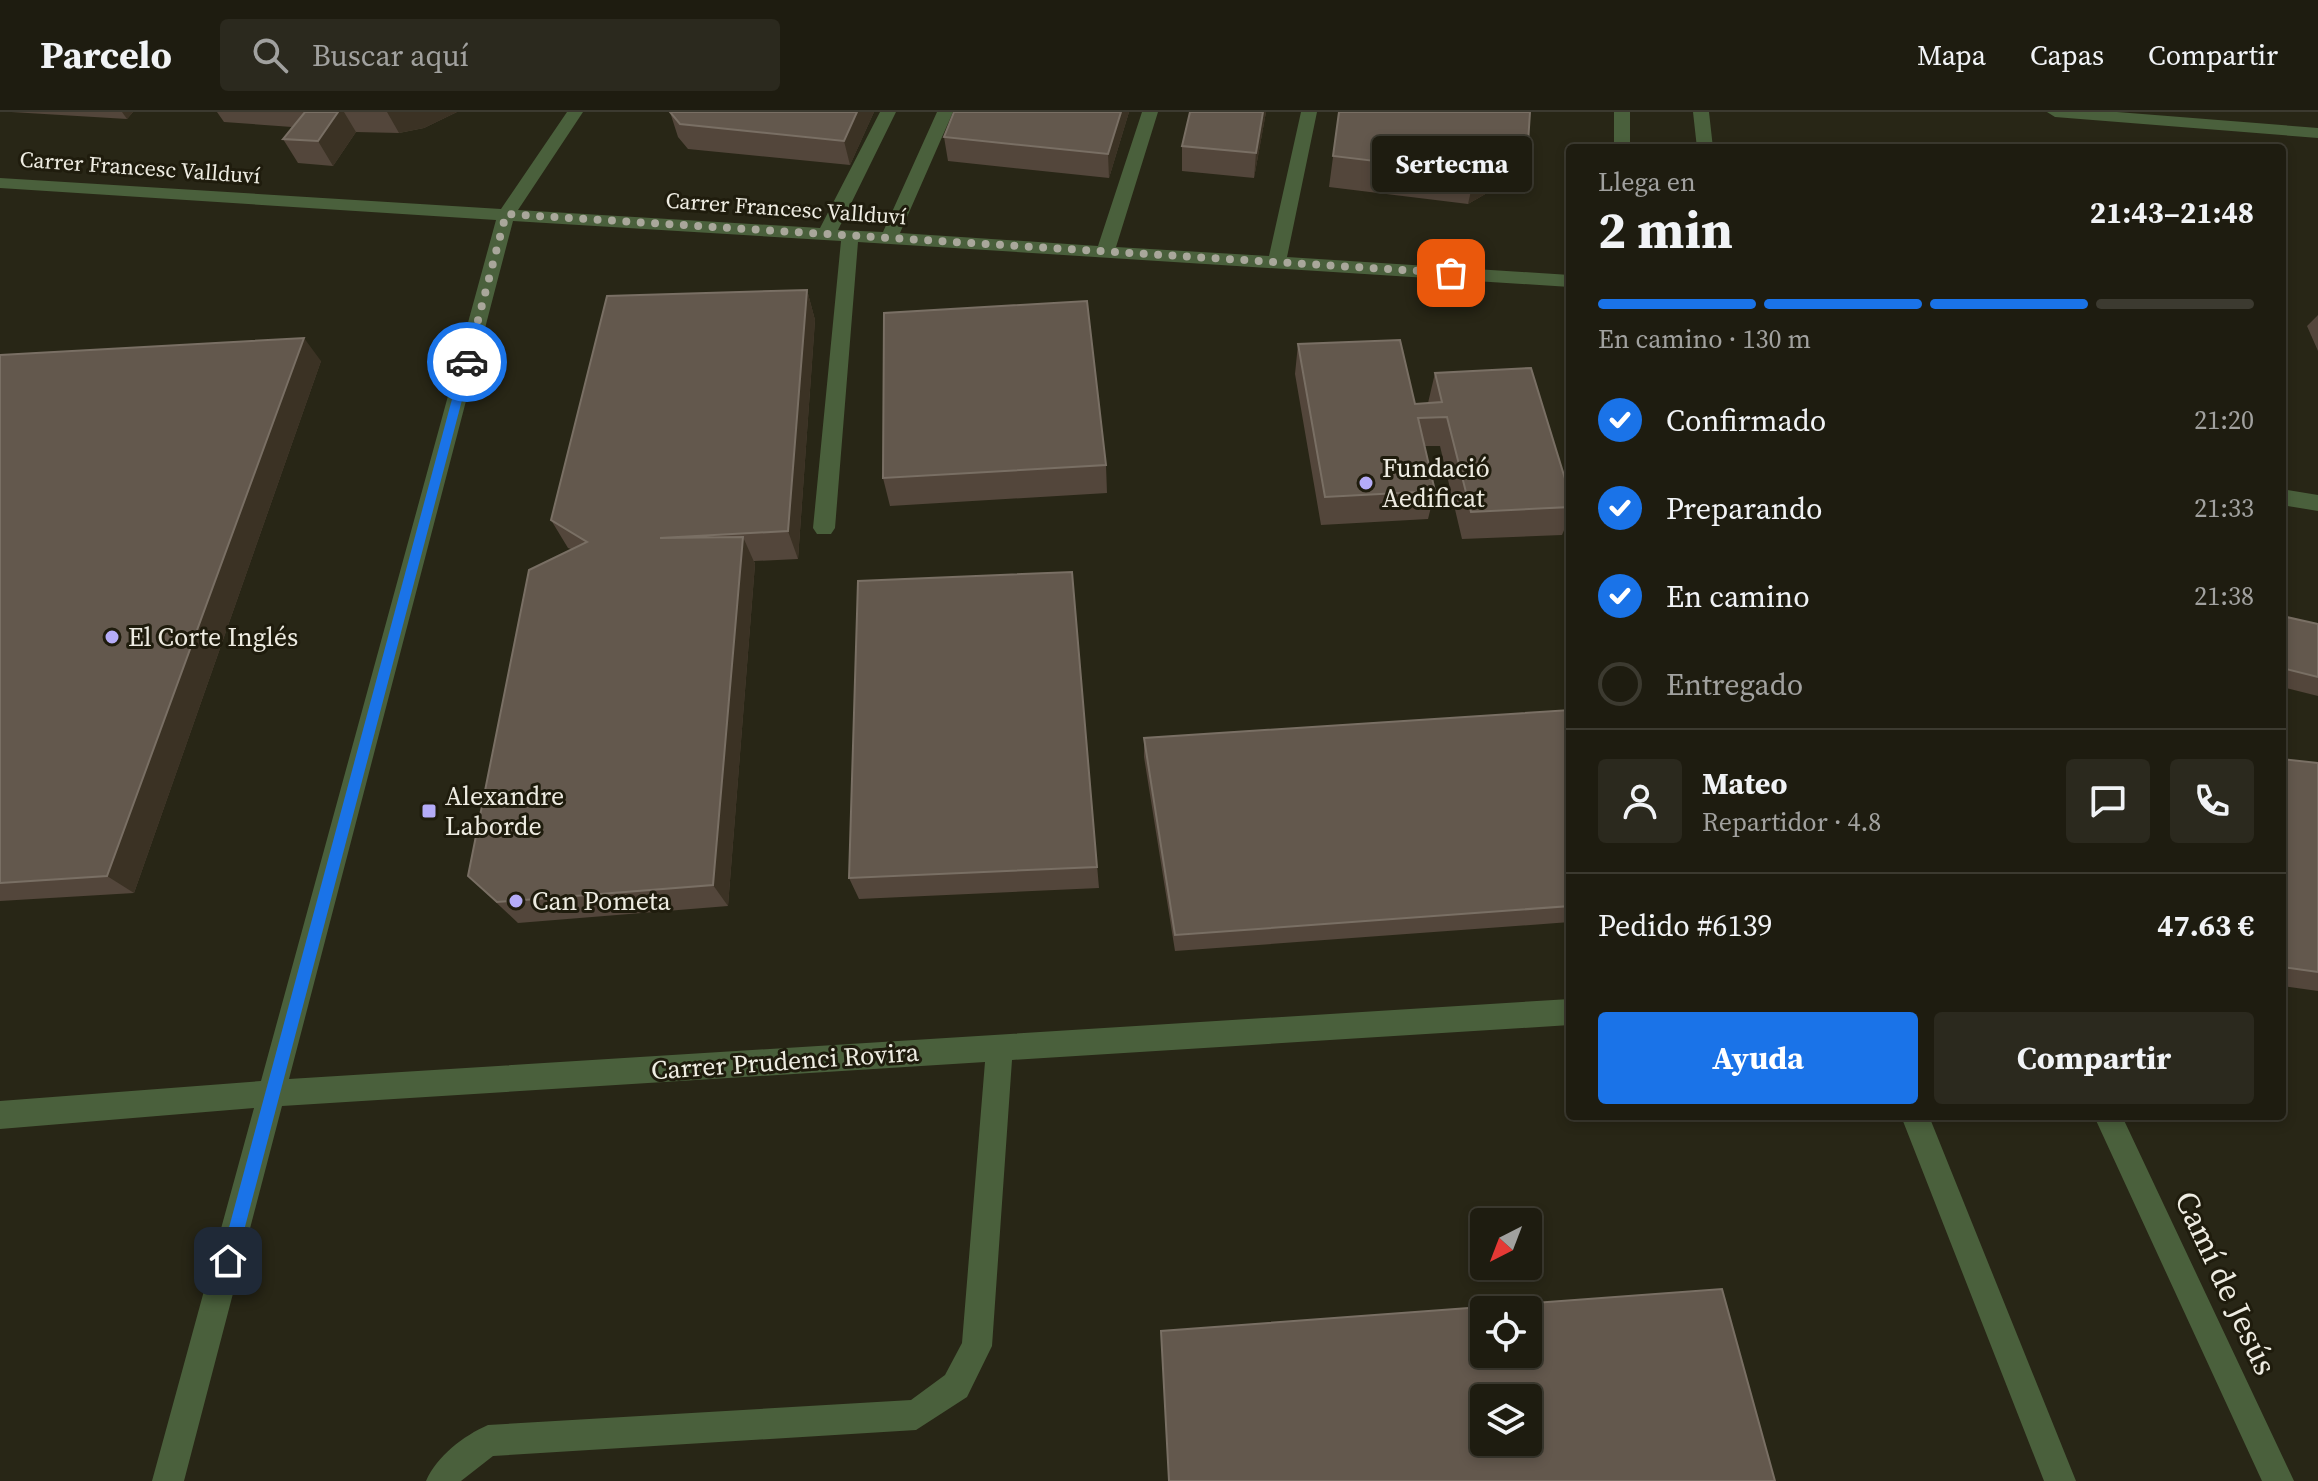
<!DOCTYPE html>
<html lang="es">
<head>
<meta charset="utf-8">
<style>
	body { margin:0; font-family:"Source Serif 4",serif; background:#2b291e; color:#f1f3f6; height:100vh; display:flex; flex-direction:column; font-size:30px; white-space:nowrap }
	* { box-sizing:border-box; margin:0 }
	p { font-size:26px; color:#a1a19f }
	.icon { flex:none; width:44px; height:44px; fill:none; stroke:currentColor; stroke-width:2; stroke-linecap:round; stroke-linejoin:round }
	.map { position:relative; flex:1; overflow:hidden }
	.drawer { position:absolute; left:1566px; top:32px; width:720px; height:976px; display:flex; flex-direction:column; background:#1e1c10; border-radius:8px; box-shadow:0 4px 12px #0003,0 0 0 2px #3c3a30 }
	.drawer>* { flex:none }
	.needle { width:52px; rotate:222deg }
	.buttons { position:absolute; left:1470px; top:1096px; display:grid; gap:16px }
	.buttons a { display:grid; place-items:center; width:72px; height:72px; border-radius:8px; background:#1e1c10; box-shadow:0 4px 12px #0003,0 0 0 2px #3c3a30; font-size:40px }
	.pin { position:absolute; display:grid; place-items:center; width:68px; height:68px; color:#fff; margin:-34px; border-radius:16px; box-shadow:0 4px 12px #0006 }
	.courier { position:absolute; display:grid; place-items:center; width:80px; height:80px; margin:-40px; border:6px solid #1a73e8; border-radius:50%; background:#fff; color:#222; box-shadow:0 2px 10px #0007 }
	.bubble { position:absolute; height:56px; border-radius:8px; background:#1e1c10; box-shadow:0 4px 12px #0003,0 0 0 2px #3c3a30; font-size:26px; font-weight:700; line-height:56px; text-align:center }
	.overview em { font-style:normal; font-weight:700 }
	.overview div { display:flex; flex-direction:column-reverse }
	.overview { display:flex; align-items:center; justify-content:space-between; height:136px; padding:0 32px }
	h1 { font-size:52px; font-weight:700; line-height:60px }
	.bar { display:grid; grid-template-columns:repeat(4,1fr); gap:12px 8px; align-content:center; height:96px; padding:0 32px }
	.bar i { height:10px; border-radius:6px; background:#3c3a30 }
	.bar .selected { background:#1a73e8 }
	.bar p { grid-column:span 4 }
	.line { display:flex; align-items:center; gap:20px; padding:0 32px; border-top:2px solid #3c3a30 }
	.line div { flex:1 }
	.round { display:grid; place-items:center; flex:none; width:84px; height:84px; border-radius:8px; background:#2b291e }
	ol { padding:0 32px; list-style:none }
	li { display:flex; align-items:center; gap:24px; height:88px }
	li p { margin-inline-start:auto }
	li .icon { padding:8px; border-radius:50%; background:#1a73e8; color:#fff; stroke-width:4 }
	li:last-child { color:#a1a19f }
	li i { width:44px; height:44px; border:4px solid #3c3a30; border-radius:50% }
	.button { display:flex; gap:16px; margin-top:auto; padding:16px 32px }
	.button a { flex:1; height:92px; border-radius:8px; background:#1a73e8; color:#fff; font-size:32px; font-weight:700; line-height:92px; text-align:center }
	.button a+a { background:#2b291e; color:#f1f3f6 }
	header { display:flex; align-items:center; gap:48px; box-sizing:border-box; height:112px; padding:0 40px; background:#1e1c10; border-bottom:2px solid #3c3a30 }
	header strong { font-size:38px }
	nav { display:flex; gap:44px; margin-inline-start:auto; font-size:28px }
	.search { width:560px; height:72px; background:#2b291e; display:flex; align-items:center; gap:20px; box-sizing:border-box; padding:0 28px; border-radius:8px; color:#a1a19f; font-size:30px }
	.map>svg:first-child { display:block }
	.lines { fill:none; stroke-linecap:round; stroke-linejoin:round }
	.minor { fill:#4a603c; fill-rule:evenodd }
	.wall { fill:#53463b }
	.shaded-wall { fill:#3b3224 }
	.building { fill:#63584d; stroke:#796f64; stroke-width:2; fill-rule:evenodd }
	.route { fill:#1a73e8 }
	.done { stroke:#a9a79b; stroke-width:8; stroke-dasharray:0 14.4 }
	.poi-dot { fill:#b5acf8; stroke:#1f1c0d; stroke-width:3 }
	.labels { text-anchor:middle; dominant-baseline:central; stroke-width:6; stroke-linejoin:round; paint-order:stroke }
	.far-street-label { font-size:22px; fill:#eeece2; stroke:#1f1c0d }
	.poi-label { font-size:26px; fill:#eeece2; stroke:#1f1c0d; text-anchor:start }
	.street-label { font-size:26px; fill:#eeece2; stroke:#1f1c0d }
	.near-street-label { font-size:32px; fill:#eeece2; stroke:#1f1c0d }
</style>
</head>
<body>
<header>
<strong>Parcelo</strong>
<div class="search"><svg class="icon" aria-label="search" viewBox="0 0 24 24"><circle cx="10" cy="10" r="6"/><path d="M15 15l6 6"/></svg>Buscar aquí</div>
<nav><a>Mapa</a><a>Capas</a><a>Compartir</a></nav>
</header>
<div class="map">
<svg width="2318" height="1369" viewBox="0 0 2318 1369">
	<rect width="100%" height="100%" fill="#282616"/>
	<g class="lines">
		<path class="minor" d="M567,0H583L518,98L820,116L880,0H896L838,118L883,120L937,0H953L900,121L1098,134L1142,0H1158L1116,135L1269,144L1301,0H1317L1287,145L1570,163V175L858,130L835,416L831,422H817L813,416L841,129L513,109L289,967L1570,887V913L1012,948L992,1234L967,1285L916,1318L493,1344L461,1369H426C437,1344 463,1324 488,1313L911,1288L945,1263L962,1231L985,950L282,994L184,1369H152L254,996L0,1017V989L261,969L496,108L0,76V66L501,97Z
			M1614,0H1630V36H1614Z
			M1693,0H1709L1713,36H1697Z
			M2047,0H2117L2318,16V26L2055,5Z
			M2282,377L2318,383V399L2282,393Z
			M1901,1004H1929L2076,1369H2044Z
			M2094,1004H2122L2294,1369H2262Z"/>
	</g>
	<path class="wall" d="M11,0H133L127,7Z
		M217,0H457L424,16L399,21L356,20L333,54L298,51L283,27L292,15L224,10Z
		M670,0H874L850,53L688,37L678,25Z
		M1129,0L1109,66L948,49L944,25Z
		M1190,0H1266L1254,66L1182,59V34Z
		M1339,0L1520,62L1468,92L1329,75Z
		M807,178L815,208L798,447L754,449L755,452L728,794L518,811L468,764L571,437L568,436L551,408Z
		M2318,203V239L2307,214Z
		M1298,232L1415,292L1428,291L1435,261L1570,383V404L1562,423L1462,427L1440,334H1425L1435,379L1428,407L1321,413L1295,262Z
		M0,243L321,249L134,781L0,789Z
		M1106,353L1107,381L890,394L883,366Z
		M1072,460L1099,776L859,787L849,766Z
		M2282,504L2318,512V584L2282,575Z
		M1570,598V810L1175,839L1144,645V626Z
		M2282,647L2318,651V879L2282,874Z"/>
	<path class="shaded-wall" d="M122,0H133L127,7Z
		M338,0H344L356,20L333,54L318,29Z
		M387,0H457L424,16L399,21Z
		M857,0H874L850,53L844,29Z
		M1121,0H1129L1109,66L1108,42Z
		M1263,0H1266L1254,66L1256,41Z
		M1528,31L1520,62L1468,92L1475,61Z
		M807,178L815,208L798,447L788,419Z
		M304,226L321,249L134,781L107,764Z
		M743,425L755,452L728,794L713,773Z"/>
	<path class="building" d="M305,0H338L318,29L283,27Z
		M670,0H857L844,29L680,12Z
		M954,0H1121L1108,42L944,25Z
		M1190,0H1263L1256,41L1182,34Z
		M1339,0H1530L1528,31L1475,61L1333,44Z
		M807,178L788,419L660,426L743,425L713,773L497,790L468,764L529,458L587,430L551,408L607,184Z
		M1087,189L1106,353L883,366L884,201Z
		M304,226L107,764L0,771V243Z
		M1400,228L1415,292L1442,290L1435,261L1531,256L1570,383V395L1471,400L1447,305L1418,306L1435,379L1325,385L1298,232Z
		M1072,460L1097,755L849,766L858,469Z
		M2282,504L2318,512V565L2282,556Z
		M1570,598V794L1175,823L1144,626Z
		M2282,647L2318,651V860L2282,855Z
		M1722,1177L1775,1369H1169L1161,1219ZM1484,1198H1528V1242H1484ZM1484,1286H1528V1330H1484Z"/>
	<path class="route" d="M467,246L472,250L236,1149L228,1157L220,1149L462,250Z"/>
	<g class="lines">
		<path class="done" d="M467,250L506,102L1451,161"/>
	</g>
	<g class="poi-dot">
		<circle cx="1366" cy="371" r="8"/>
		<circle cx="112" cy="525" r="8"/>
		<rect x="421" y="691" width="16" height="16" rx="4"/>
		<circle cx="516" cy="789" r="8"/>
	</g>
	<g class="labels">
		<g class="far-street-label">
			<text transform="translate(140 55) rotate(4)">Carrer Francesc Vallduví</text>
			<text transform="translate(786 96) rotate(4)">Carrer Francesc Vallduví</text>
		</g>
		<g class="poi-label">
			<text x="1382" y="356">Fundació<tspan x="1382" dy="30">Aedificat</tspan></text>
			<text x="128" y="525">El Corte Inglés</text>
			<text x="445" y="684">Alexandre<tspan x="445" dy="30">Laborde</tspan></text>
			<text x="532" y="789">Can Pometa</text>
		</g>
		<g class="street-label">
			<text transform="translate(785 949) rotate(-4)">Carrer Prudenci Rovira</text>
		</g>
		<g class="near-street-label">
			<text transform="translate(2226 1171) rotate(65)">Camí de Jesús</text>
		</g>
	</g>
</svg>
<div class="buttons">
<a><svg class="needle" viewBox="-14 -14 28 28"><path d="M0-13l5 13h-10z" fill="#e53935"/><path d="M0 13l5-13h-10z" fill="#a1a19f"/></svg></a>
<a><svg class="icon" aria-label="locate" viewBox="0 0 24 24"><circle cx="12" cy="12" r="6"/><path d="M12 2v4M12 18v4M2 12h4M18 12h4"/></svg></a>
<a><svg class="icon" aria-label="layers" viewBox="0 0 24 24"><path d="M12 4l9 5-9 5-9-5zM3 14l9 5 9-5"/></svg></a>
</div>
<div class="pin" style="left:1451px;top:161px;background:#ea580c"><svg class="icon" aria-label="bag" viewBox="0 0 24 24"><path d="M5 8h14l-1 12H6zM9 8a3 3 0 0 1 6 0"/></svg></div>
<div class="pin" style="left:228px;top:1149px;background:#1f2937"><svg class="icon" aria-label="home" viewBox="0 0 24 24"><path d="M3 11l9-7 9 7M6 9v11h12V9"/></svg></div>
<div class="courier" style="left:467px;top:250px"><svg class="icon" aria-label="car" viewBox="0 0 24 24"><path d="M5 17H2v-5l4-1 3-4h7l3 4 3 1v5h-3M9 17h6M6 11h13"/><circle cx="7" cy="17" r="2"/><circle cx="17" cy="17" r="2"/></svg></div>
<div class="bubble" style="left:1372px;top:24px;width:160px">Sertecma</div>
<section class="drawer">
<div class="overview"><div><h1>2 min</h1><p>Llega en</p></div><em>21:43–21:48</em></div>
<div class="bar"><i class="selected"></i><i class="selected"></i><i class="selected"></i><i></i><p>En camino · 130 m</p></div>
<ol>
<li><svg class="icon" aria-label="check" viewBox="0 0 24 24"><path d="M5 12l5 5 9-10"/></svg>Confirmado<p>21:20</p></li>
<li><svg class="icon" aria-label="check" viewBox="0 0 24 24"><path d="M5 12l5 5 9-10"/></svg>Preparando<p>21:33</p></li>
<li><svg class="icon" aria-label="check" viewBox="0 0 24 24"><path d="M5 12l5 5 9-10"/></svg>En camino<p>21:38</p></li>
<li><i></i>Entregado</li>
</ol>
<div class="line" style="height:144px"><a class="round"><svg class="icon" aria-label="person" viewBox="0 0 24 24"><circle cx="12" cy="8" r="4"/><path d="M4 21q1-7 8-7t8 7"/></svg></a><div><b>Mateo</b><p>Repartidor · 4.8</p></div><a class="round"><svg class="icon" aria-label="chat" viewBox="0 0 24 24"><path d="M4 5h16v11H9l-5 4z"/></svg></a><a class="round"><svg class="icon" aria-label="phone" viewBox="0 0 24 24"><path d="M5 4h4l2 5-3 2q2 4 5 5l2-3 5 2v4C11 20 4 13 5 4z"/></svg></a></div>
<div class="line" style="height:104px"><div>Pedido #6139</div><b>47.63 €</b></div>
<div class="button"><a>Ayuda</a><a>Compartir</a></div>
</section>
</div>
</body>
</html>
